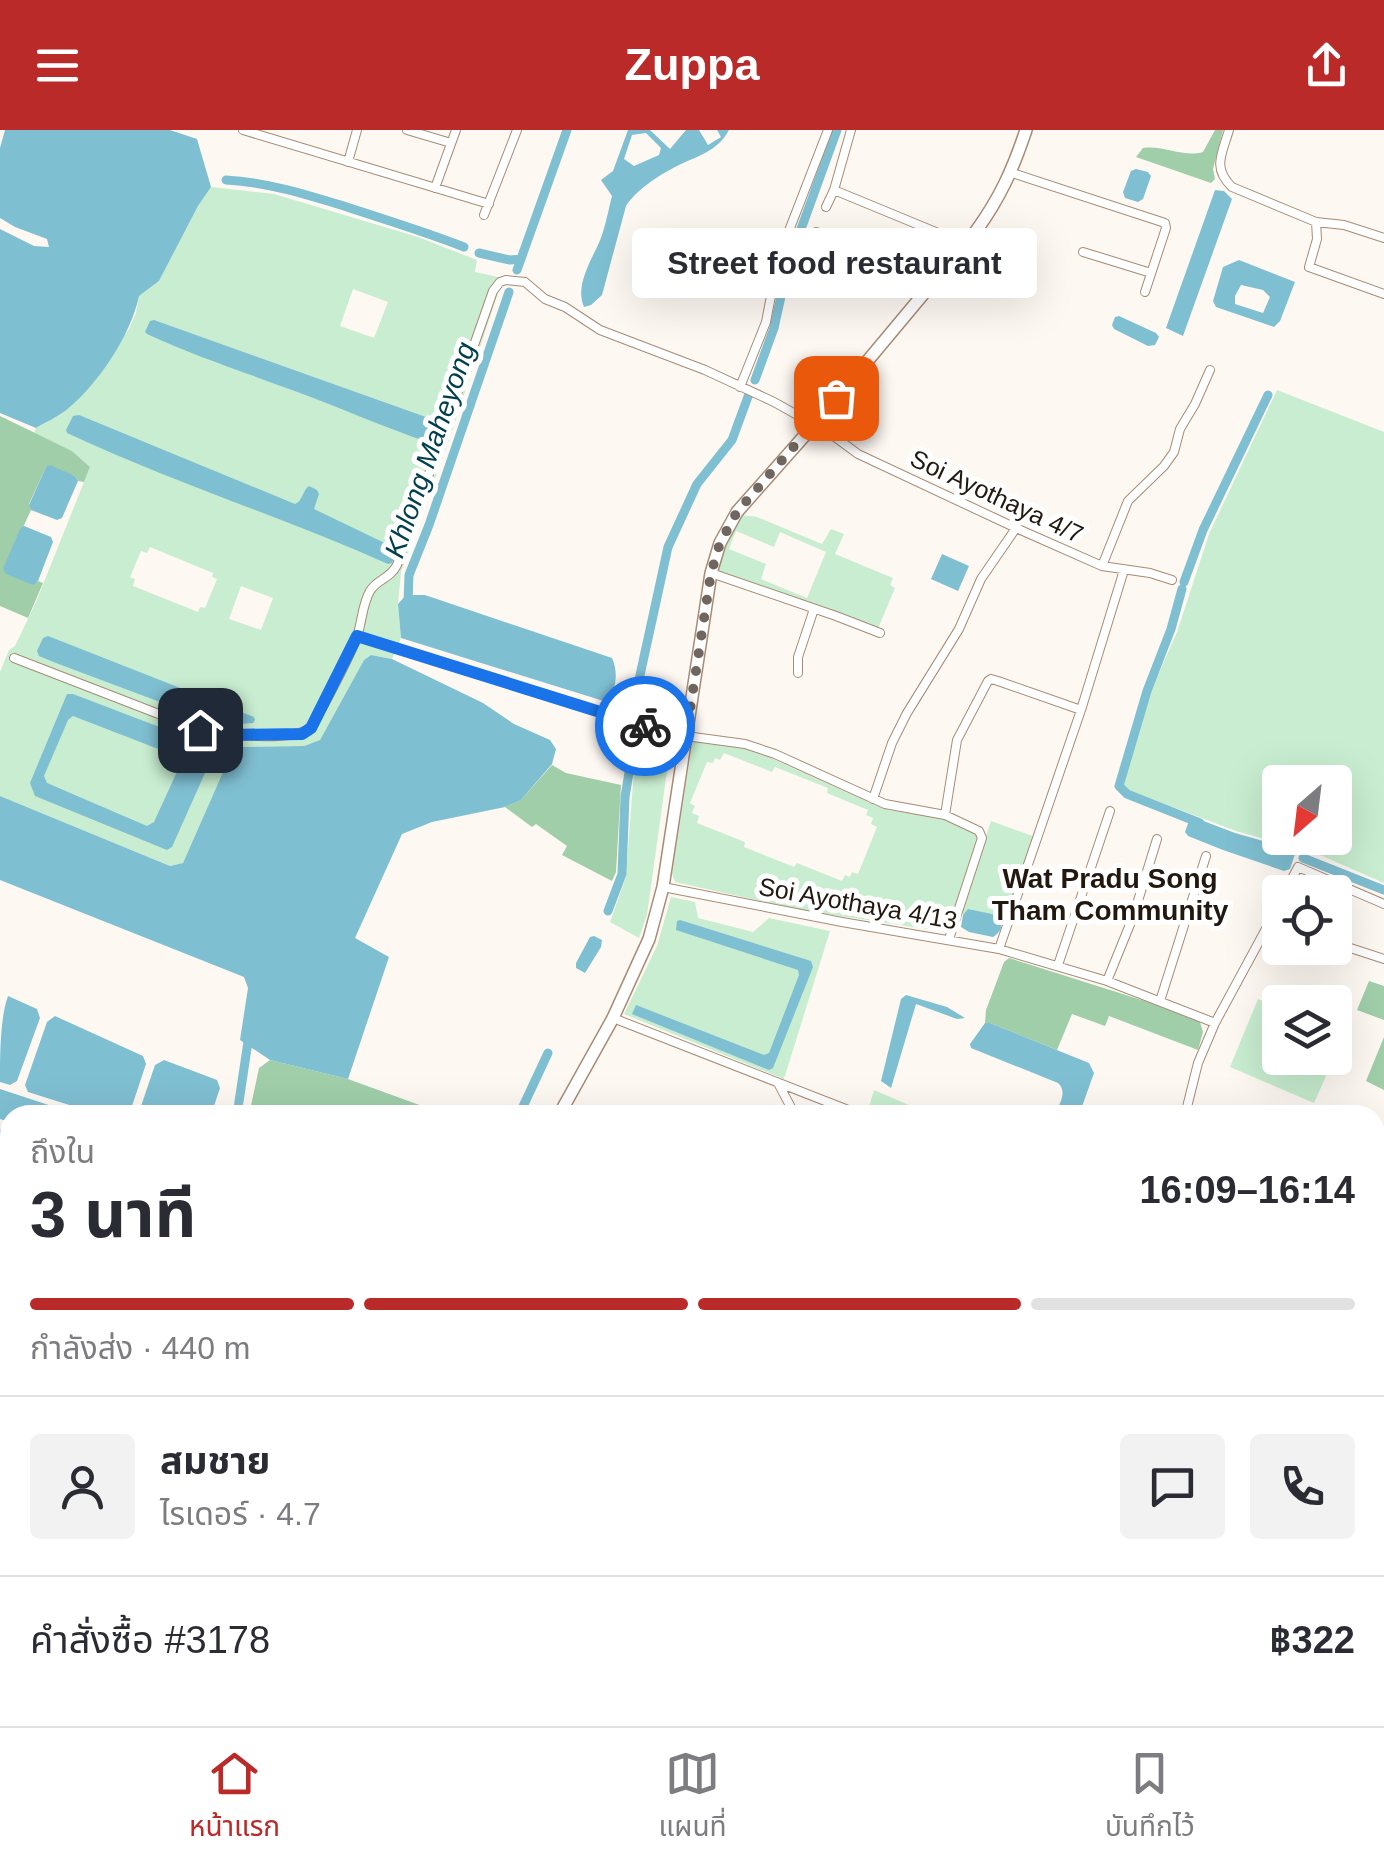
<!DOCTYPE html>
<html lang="th">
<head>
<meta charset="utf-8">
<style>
	body { margin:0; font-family:Arial,"Noto Sans Thai",sans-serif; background:#f2f2f3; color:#2b2b33; height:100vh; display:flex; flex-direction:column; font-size:38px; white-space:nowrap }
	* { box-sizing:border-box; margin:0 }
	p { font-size:32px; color:#7c7c81 }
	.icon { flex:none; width:55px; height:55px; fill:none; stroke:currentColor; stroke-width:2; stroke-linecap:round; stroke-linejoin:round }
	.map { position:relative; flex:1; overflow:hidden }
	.drawer { position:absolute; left:0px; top:975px; width:1385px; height:622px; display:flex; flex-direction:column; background:#fff; border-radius:30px 30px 0 0; box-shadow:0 10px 40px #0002 }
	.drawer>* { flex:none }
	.needle { width:65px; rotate:208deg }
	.tools { position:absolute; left:1262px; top:635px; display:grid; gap:20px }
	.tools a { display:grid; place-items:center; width:90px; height:90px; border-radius:10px; background:#fff; box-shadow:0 10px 40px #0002; font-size:50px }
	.pin { position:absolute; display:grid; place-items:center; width:85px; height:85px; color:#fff; margin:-42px; border-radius:20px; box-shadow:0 5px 15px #0006 }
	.courier { position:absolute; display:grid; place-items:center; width:100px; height:100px; margin:-50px; border:8px solid #1a73e8; border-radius:50%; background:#fff; color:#222; box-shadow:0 2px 12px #0007 }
	.bubble { position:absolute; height:70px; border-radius:10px; background:#fff; box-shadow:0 10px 40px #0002; font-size:32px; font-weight:700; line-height:70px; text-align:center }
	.overview em { font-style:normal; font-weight:700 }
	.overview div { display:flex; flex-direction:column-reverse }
	.overview { display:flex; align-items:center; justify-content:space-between; height:170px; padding:0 30px }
	h1 { font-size:65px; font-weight:700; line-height:75px }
	.bar { display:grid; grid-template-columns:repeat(4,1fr); gap:15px 10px; align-content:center; height:120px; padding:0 30px }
	.bar i { height:12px; border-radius:8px; background:#e1e1e2 }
	.bar .selected { background:#b92a29 }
	.bar p { grid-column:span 4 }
	.line { display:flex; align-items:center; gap:25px; padding:0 30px; border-top:2px solid #e1e1e2 }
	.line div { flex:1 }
	.round { display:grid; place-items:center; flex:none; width:105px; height:105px; border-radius:10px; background:#f2f2f3 }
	header { display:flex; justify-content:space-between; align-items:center; height:130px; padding:0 30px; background:#b92a29; color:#fff; font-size:45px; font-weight:700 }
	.tab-bar { display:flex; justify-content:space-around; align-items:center; height:140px; border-top:2px solid #e1e1e2; background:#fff; font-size:28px; color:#7c7c81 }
	.tab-bar a { display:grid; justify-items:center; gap:5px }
	.tab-bar .selected { color:#b92a29 }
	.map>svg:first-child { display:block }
	.green { fill:#c8edd0; fill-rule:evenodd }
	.forest { fill:#9fcea9 }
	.water { fill:#7fbfd2; fill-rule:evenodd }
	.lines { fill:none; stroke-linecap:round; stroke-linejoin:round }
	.stream { stroke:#7fbfd2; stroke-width:2.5 }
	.canal { stroke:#7fbfd2; stroke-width:9 }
	.street-casing { stroke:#a78b74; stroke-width:10 }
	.secondary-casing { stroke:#a78b74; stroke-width:14 }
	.street { stroke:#fff; stroke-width:8 }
	.secondary { stroke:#fff; stroke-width:11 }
	.rail { stroke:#766e66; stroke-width:2.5; stroke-dasharray:18 18; stroke-linecap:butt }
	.done { stroke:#6f665f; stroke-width:10; stroke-dasharray:0 18 }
	.route { stroke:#1a73e8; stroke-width:12 }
	.labels { text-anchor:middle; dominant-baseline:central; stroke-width:10; stroke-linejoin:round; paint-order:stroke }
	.street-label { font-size:25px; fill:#22180f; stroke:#fff }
	.water-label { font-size:28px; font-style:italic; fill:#023f4d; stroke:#fff }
	.neighbourhood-label { font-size:28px; font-weight:bold; fill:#22180f; stroke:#fff }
</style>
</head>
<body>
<header><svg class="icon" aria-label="menu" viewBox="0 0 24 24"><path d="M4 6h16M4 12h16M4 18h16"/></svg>Zuppa<svg class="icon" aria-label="share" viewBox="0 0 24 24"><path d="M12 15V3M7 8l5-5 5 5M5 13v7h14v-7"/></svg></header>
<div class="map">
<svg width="1384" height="1596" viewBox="0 0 1384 1596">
	<rect width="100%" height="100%" fill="#fef8f3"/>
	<path class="green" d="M211,57L274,64L418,107L477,130L475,142L503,148L450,307L401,442L398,474L401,508L392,529L371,525L364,530L320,610L304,616L241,617L231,624L183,733L170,736L0,666V542L9,520L15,516L36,472L90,337L72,321L34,303L36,298L62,284L129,199L136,183L139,166L159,151L198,76ZM353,159L388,172L374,208L340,196ZM150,417L213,443L212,447L217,449L205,478L200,477L198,482L133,456L135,449L130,447L141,421L147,423ZM241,456L273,468L261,500L229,489Z
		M1277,260L1384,302V753L1320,725L1236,701L1128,660L1124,656L1131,623L1150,563L1177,502L1209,404ZM1280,652H1335V708H1280Z
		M742,385L757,387L822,414L831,399L844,404L835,424L893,448L890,455L895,458L875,506L770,460L718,443L725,415ZM736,401L774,417L780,402L826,422L807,468L761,449L766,434L729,419Z
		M637,599L669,608L671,612L647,785L639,808L610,792L626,747Z
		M693,610L753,620L873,674L888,680L941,688L976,702L978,706L948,799L945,802L801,780L675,752L672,744ZM724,623L772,642L775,637L828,658L827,663L868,680L866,685L873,688L871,694L877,697L858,744L852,742L850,747L845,745L842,751L797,733L794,737L744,717L745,712L697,693L699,686L692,683L695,676L690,673L707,632L713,633L715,628L720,630Z
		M991,691L1033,706L1002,797L1001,789L969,779L963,785V775Z
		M671,767L695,772L698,788L753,802L769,788L830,801L784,949L624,884L657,816Z
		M1258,869L1280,878V928H1334L1314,973L1230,937Z
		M874,960L932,985H872L869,977Z
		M0,1126L10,1130V1242L0,1253Z
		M1375,1418L1384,1420V1526L1375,1524Z"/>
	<path class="forest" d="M1215,0H1223L1213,39L1215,49L1211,53L1136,27L1143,18C1165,15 1183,28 1203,22Z
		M0,286L72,321L90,337L84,352L78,351L75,346L46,337L29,374L31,380L4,439L32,454L38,451L43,453L28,488L0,476Z
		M552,635L566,643L621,655L616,742L612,751L562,725L567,716L536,694L532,697L505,677L521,670Z
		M1009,828L1148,872L1200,892L1203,902L1198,920L1109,886L1105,896L1072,884L1057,920L990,893H985L986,880L1004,832Z
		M1369,851L1384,856V890L1357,880Z
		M1384,907V960L1366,951Z
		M270,930L348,949L447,985H249L259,938Z
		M1375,1012L1384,1016V1140L1375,1134Z
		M0,1072L10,1075V1130L0,1126Z
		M0,1356L10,1362V1469L3,1461L0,1463Z
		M111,1588H152L154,1590L150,1596H99Z"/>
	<path class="water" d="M5,0H170L197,9L211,57L198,76L159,151L139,166C131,205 97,256 65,281C56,288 46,292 36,298L0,283V99L34,116L49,117L47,109L15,97L0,88V18Z
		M628,0H650L670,19L686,0H699L708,15L721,7L717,0H729C717,22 697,26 677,36C659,45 636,60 626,76L602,165L591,175L584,177C575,157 590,132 598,115C605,100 608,81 612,66L601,50L613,41ZM646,3L661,18L659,25L634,36L624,29L632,5Z
		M1136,39L1148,42L1151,46L1143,69L1138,72L1125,68L1123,62L1131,41Z
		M1215,60L1224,61L1232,69L1183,206L1166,198Z
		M1239,130L1295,152L1280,191L1274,197L1216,177L1213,171L1223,137ZM1241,155L1263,160L1270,167L1263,183L1235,174V166Z
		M1119,186L1156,203L1159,207L1155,215L1148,216L1114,199L1112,195L1115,187Z
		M154,190L437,291L440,294L434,311L430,313C383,297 339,277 292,260C244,242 194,226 147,204L145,202L150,191Z
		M79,285L295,374C303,371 302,361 309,356L317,360L319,364L314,379L395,418L397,421L392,433L388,434C282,387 172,352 67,303L66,300L73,286Z
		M50,335L75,346L78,351L62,388L57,390L31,380L29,375L46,337Z
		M24,396L51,407L53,412L38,451L33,455L6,444L3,439L20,399Z
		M942,424L969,436L958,461L931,449Z
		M406,465H425L612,528C619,544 615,556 610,573L401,508L398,474Z
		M48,506L254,587L255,590L253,593L240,594L208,590L56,533L39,526L37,521L43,508Z
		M371,525L392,529L483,573L514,594L550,610L556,619L552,634L521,670L505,677L432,692L402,704L355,808L389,827L348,949L270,930L240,910L248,858L244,847L0,750V666L170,736L183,733L231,624L241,617L304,616L320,610L364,530Z
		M67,564H73L212,617L213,625L172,717L167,720L35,666L30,653ZM73,586L179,627L181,633L154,692L147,696L47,653L44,646L68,590Z
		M1193,687L1235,703L1292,719L1295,724L1290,739L1284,741L1223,720L1188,706L1185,702L1190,688Z
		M968,779L992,784L1001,789C1002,798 1001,802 993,807L969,802L961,797L963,785Z
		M680,790L811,831L813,837L773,938L769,940L632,884L636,875L764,925L769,923L799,845L798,840L676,800L677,791Z
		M594,806L602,810L601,817L585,843L576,838V833L590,807Z
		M906,865L947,877L965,888L957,889L916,874L891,958L881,951L901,869Z
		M8,866L37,879L40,888L17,951L10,955L0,952C0,926 0,888 8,866Z
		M55,886L143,926L146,934L129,985H101L28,962L25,955L47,892Z
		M985,893H990L1089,933L1094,943L1079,985H1055C1059,974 1068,962 1058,953L971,918L970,914Z
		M164,930L217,950L220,958L211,985H138L155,935Z
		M0,959L79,985H10V992L0,989Z
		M0,999L10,1002V1075L0,1072Z
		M0,1522L10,1536V1588H45L50,1596H13L0,1575Z"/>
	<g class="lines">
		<path class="stream" d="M1375,1264L1384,1258
			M805,1596L817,1588"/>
		<path class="canal" d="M226,50C267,52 308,65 347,77C386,90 426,102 464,117
			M479,123L510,130L521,129
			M517,140L567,0
			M755,250L774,198L788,135L837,0
			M1184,452L1203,400L1268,265
			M1182,459L1171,499L1147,561L1119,656L1127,664L1200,693
			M408,472L409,445L429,395L509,162
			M1303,728L1384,760
			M608,781L622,744L625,667L637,594V559L668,417L697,354L732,310L749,264
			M237,985L249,905
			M519,985L548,923"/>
		<g class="street-casing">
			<path id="street" d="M243,0L489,74
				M407,0L451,13
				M1229,0C1222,24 1212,38 1232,57L1316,92L1344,95L1384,108
				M348,32L357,0
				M1012,43L1165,93L1166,98L1145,162
				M435,58L456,0
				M834,60L965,114
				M826,77L834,60L851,0
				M484,85L517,0
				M1316,92L1317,109L1309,137L1384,164
				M816,102L896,131L933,153
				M1083,122L1151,143
				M740,257L766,192L778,129L828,0
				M1102,436L1128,371L1164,336L1174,322L1180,299L1195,274L1210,240
				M711,443L836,486L880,503
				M357,506L637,594L686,606L745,614L775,624L885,674L945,685L979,701L982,708L949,809
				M14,528L200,600C226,605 290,612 311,598C327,569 345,538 357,507C362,492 362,475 370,461C377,449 390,449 397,435L493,161L500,152L506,150L525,152L545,169L565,177L600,200L705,240L774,272L831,304L858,324L1016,398L1102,436L1150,443L1172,450
				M798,543V527L814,479
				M873,669L892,613L907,583L959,499L981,449L1016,398
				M945,685L957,610L988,551L991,549L998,551L1081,580
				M663,757L842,792L999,819L1107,851L1215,893
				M1285,762L1298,737L1384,774
				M1335,813L1384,829
				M999,819L1081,580L1124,440
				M1058,835L1110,681
				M1107,851L1133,787L1157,709
				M1160,871L1206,726
				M613,888L861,985
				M778,953L795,985
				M1185,985L1198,933L1215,893L1280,773
				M1375,1008L1384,1012
				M0,1349L10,1355
				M1375,1380L1384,1382
				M1375,1410L1384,1412
				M1375,1552L1384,1554
				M213,1588L218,1596
				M648,1588L669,1596
				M1171,1596L1173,1588
				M1296,1596L1298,1588L1330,1596
				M1366,1596L1368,1588"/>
		</g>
		<g class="secondary-casing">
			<path id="secondary" d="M559,985L613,888L649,809L663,757L711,443L720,413L737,382L814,295L976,101C1000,68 1013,39 1026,0
				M1375,1295L1384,1289
				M318,1596L325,1588
				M1119,1596L1122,1588"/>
		</g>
		<use href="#street" class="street"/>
		<use href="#secondary" class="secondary"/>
		<path class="rail" d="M1375,1206L1384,1198
			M1375,1224L1384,1217
			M850,1596L862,1588
			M873,1596L885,1588"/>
	</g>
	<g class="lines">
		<path class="done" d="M645,596L686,606L711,443L720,413L737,382L836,268"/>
		<path class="route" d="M200,600L227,605L302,604L311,598L357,506L645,596"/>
	</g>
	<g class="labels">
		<g class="street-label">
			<text transform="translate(997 366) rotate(25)">Soi Ayothaya 4/7</text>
			<text transform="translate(858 773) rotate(10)">Soi Ayothaya 4/13</text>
		</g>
		<g class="water-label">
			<text transform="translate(430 320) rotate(-71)">Khlong Maheyong</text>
		</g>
		<g class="neighbourhood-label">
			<text x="1110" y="748">Wat Pradu Song<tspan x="1110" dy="32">Tham Community</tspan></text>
		</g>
	</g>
</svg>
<div class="tools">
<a><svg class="needle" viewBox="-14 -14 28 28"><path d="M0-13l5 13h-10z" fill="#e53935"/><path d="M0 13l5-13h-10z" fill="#7c7c81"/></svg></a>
<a><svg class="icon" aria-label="locate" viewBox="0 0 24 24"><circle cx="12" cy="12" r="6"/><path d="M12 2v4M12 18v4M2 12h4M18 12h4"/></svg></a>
<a><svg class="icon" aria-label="layers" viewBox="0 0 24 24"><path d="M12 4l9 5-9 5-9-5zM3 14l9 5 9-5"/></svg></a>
</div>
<div class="pin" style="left:836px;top:268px;background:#ea580c"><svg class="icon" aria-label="bag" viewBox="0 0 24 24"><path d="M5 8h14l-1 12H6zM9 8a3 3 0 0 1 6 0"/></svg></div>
<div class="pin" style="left:200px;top:600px;background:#1f2937"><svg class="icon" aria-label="home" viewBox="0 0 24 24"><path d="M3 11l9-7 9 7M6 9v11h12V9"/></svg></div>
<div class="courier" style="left:645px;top:596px"><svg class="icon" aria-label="bike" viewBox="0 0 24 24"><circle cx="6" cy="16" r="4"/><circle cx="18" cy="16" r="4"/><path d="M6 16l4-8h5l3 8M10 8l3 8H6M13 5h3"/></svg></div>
<div class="bubble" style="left:632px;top:98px;width:405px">Street food restaurant</div>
<section class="drawer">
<div class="overview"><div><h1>3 นาที</h1><p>ถึงใน</p></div><em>16:09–16:14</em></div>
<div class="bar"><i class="selected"></i><i class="selected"></i><i class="selected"></i><i></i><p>กำลังส่ง · 440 m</p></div>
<div class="line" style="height:180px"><a class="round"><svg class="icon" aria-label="person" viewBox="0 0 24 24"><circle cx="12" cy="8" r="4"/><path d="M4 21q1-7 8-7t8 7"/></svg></a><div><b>สมชาย</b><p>ไรเดอร์ · 4.7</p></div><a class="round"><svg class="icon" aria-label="chat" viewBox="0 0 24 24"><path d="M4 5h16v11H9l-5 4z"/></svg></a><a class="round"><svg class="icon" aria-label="phone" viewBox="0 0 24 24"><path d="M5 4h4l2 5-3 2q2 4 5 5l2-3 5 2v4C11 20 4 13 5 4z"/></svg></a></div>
<div class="line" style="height:130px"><div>คำสั่งซื้อ #3178</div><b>฿322</b></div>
</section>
</div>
<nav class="tab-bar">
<a class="selected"><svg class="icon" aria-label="home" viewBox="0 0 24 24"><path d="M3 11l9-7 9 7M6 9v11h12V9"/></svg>หน้าแรก</a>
<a><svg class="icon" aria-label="map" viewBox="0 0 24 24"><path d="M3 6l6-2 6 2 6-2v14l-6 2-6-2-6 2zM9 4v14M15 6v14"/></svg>แผนที่</a>
<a><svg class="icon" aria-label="saved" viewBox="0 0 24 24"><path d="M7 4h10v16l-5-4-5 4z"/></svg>บันทึกไว้</a>
</nav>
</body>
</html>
